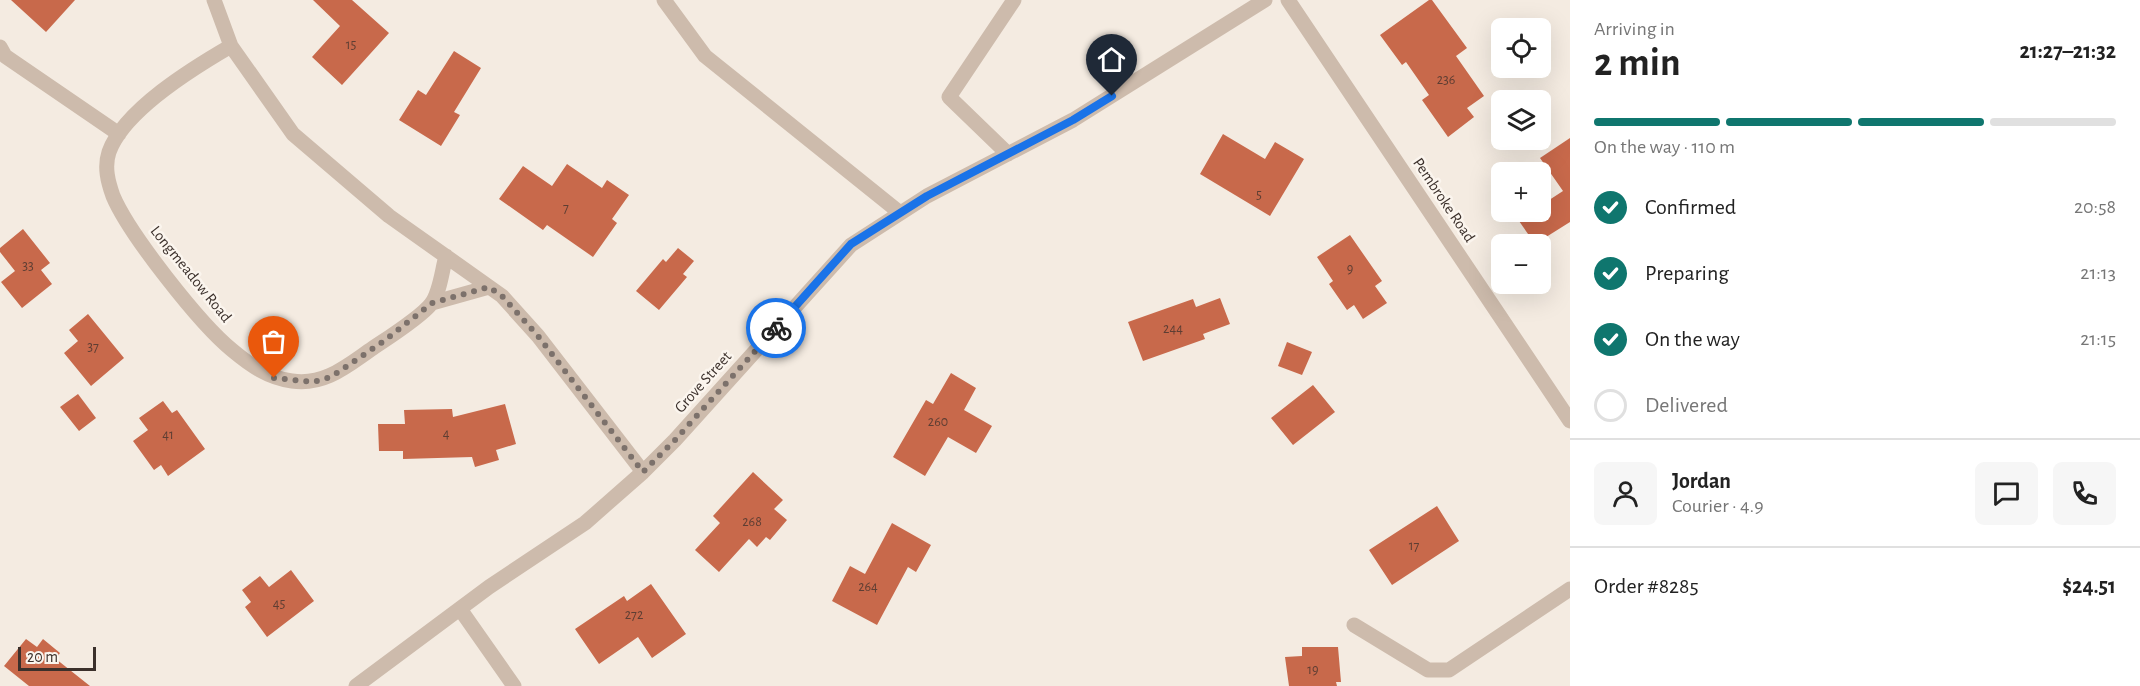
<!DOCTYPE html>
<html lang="en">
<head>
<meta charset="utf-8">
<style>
	body { margin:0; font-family:"Alegreya Sans",sans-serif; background:#f6f6f6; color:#222; height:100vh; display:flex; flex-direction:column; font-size:22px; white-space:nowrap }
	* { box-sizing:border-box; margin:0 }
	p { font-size:20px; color:#767676 }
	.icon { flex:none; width:33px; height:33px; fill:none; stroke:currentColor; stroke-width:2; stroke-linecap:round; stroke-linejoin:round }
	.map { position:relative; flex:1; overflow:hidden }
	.drawer { display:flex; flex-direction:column; background:#fff; width:570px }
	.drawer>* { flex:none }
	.fabs { position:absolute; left:1491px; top:18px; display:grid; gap:12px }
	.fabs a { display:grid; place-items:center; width:60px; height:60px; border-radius:9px; background:#fff; box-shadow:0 6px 24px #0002; font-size:30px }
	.scale { position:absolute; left:18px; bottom:15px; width:78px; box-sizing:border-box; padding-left:6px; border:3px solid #3b302b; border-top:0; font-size:16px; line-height:21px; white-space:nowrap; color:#3b302b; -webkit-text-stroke:4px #fbf5ee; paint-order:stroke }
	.pin { position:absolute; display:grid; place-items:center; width:51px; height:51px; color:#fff; margin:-62px -26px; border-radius:50% 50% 50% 0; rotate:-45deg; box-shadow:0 0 6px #0007 }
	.pin .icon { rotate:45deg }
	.courier { position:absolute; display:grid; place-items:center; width:60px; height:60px; margin:-30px; border:4px solid #1a73e8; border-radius:50%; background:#fff; color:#222; box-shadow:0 2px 8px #0007 }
	.overview em { font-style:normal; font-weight:600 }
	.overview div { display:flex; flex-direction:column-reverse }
	.overview { display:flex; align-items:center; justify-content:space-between; height:102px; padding:0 24px }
	h1 { font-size:39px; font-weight:600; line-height:45px }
	.bar { display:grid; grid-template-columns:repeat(4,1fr); gap:9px 6px; align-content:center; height:72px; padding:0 24px }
	.bar i { height:8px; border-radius:4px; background:#e0e0e0 }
	.bar .active { background:#0f766e }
	.bar p { grid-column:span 4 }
	.line { display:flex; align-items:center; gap:15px; padding:0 24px; border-top:2px solid #e0e0e0 }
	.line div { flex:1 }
	.round { display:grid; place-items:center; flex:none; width:63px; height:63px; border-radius:9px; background:#f6f6f6 }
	ol { padding:0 24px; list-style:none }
	li { display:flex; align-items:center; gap:18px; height:66px }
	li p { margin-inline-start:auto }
	li .icon { padding:6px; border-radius:50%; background:#0f766e; color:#fff; stroke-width:4 }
	li:last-child { color:#767676 }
	li i { width:33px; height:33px; border:3px solid #e0e0e0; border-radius:50% }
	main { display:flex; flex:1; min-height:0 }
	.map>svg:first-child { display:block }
	.building { fill:#c8694b }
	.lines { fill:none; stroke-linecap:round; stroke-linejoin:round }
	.minor { stroke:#cdbbac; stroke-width:15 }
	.done { stroke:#7c716b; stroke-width:6; stroke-dasharray:0 10.8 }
	.route { stroke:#1a73e8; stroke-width:8 }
	.labels { text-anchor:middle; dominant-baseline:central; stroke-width:5; stroke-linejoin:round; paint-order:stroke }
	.number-label { font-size:14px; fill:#5e3e33 }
	.street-label { font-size:16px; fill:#3b302b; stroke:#fbf5ee }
</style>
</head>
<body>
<main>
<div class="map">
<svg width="1570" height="686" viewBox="0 0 1570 686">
	<rect width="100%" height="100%" fill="#f4ebe1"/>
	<path class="building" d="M11,0H75L46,32Z
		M313,0H352L389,33L342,85L312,57L340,26Z
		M1429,0H1432L1467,48L1456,56L1484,96L1467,108L1474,117L1448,137L1422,100L1429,95L1406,62L1402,65L1380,35Z
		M454,51L481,68L454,112L460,115L441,146L399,120L418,90L426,95Z
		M1223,134L1265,159L1275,142L1304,159L1270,216L1200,174Z
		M1570,138V222L1535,244L1519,221L1533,212H1540V206L1563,191L1540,158Z
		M567,164L602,188L607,180L629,195L612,219L617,223L593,257L547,225L543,230L499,199L523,166L552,186Z
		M23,229L50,263L41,270L52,284L22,308L1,282L15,271L0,252V248Z
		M1350,235L1382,281L1375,286L1387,303L1363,319L1354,305L1347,310L1329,284L1333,281L1317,257Z
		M678,248L694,261L683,274L687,277L659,310L636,291L663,259L666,262Z
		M1220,298L1230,324L1203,334L1205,339L1143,361L1128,322L1193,299L1196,307Z
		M88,314L124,358L91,386L64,353L78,341L69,330Z
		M1287,342L1312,352L1302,375L1278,366Z
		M951,373L976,388L964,410L992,426L976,453L948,437L925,476L893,457L926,400L933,404Z
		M1313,385L1335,412L1293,445L1271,418Z
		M78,394L96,418L79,431L60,407Z
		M163,401L172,413L177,410L205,449L168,476L161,465L154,470L133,441L148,430L139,418Z
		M505,404L516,444L496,450L499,460L475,467L472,457L403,459V451H379L378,424H405L404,410L452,409L453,417Z
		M753,472L783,500L774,509L787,520L770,540L766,537L757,547L749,539L719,572L695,550L720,523L713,516Z
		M1437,506L1459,541L1392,585L1369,550Z
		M892,523L931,545L916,572L908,567L877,625L832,601L850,566L865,574Z
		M291,570L314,601L267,637L245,607L251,602L242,590L260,576L269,587Z
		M651,584L686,634L652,658L638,637L599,664L575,629L624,596L627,601Z
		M26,639L37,647L43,639L60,653L56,659L90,686H29L4,666Z
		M1302,647H1338L1341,682H1336L1337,686H1289L1285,657L1302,656Z"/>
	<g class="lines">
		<path class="minor" d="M214,0L231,46L293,134L389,216L502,296L538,336L643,472
			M664,0L705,56L899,212
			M1288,0L1570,421
			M231,46C193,68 124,110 109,152C104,167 108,182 113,196C129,234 200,324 232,350C250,365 268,378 292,381C325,386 348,365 373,348C388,338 421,317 431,304C440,293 442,270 446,256
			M0,47L5,56L119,134
			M1008,154L949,97L1014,0
			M432,303L489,287
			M460,609L514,686
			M1354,625L1428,670H1449L1570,589
			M356,686L489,587L585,523L643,472L675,440L851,245L927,196L1073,120L1265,0"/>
	</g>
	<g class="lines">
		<path class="done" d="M274,378L313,382L331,377L384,341L432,303L489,287L502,296L538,336L643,472L675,440L776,328"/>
		<path class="route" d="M776,328L851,244L927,196L1073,120L1112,96"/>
	</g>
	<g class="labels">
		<g class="number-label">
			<text x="351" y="45">15</text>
			<text x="1446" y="80">236</text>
			<text x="1259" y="195">5</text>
			<text x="566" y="208">7</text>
			<text x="28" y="266">33</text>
			<text x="1350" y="269">9</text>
			<text x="1173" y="329">244</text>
			<text x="93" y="347">37</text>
			<text x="938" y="422">260</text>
			<text x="446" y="434">4</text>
			<text x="168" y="435">41</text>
			<text x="752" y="522">268</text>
			<text x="1414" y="546">17</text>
			<text x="868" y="587">264</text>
			<text x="279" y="604">45</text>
			<text x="634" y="615">272</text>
			<text x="1313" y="670">19</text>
		</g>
		<g class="street-label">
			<text transform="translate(1444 200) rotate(56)">Pembroke Road</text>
			<text transform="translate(191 274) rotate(51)">Longmeadow Road</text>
			<text transform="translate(703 382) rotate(-48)">Grove Street</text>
		</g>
	</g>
</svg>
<div class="fabs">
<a><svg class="icon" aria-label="locate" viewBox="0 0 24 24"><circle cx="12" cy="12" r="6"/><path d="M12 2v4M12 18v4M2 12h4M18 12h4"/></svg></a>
<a><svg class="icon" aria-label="layers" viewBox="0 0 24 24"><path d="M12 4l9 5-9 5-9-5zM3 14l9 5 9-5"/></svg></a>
<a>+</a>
<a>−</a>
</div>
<div class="scale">20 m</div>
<div class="pin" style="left:274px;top:378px;background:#ea580c"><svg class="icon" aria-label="bag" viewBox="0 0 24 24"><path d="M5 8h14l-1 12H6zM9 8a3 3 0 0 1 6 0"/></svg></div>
<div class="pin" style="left:1112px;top:96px;background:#1f2937"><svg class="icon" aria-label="home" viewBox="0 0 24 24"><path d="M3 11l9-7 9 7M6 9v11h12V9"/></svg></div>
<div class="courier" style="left:776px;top:328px"><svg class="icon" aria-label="bike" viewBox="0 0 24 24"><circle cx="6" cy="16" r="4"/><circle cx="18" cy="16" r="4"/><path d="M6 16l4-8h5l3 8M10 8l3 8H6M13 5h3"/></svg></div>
</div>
<section class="drawer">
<div class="overview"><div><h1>2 min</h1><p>Arriving in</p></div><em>21:27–21:32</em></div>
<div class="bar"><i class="active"></i><i class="active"></i><i class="active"></i><i></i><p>On the way · 110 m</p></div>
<ol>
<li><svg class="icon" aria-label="check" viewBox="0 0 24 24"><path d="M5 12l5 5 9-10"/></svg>Confirmed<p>20:58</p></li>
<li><svg class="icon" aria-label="check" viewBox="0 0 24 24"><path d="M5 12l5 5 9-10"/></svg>Preparing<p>21:13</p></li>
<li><svg class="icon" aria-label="check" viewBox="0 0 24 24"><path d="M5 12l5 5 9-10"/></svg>On the way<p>21:15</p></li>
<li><i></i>Delivered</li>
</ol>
<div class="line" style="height:108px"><a class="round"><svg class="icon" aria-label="person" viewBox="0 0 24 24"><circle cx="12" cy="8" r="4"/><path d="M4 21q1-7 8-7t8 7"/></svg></a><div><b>Jordan</b><p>Courier · 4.9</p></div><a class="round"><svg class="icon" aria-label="chat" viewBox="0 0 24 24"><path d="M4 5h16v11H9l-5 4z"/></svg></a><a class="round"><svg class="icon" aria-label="phone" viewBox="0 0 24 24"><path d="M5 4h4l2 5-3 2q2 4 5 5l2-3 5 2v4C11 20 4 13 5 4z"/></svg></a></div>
<div class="line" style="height:78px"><div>Order #8285</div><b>$24.51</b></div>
</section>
</main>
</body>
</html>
